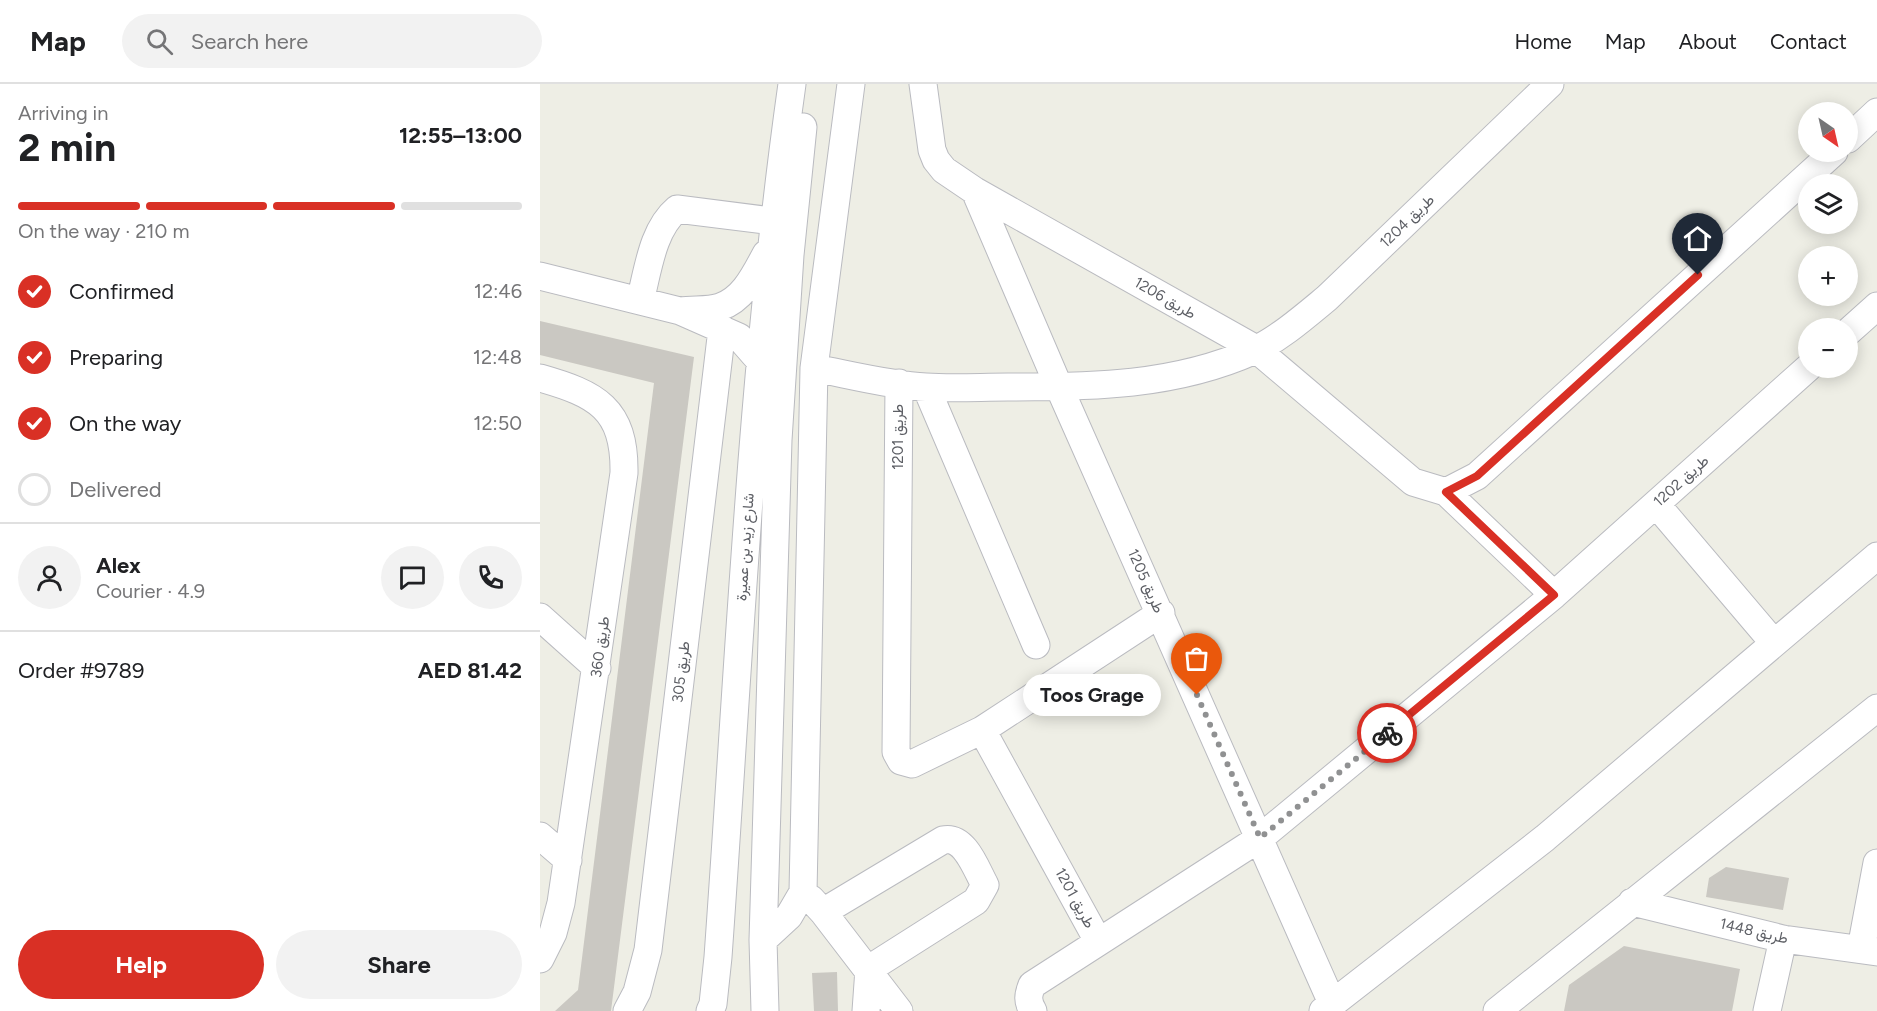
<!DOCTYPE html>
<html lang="en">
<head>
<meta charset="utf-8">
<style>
	body { margin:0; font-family:Figtree,Vazirmatn,sans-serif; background:#f2f2f2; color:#202124; height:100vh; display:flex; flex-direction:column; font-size:22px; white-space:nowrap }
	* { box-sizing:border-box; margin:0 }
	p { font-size:20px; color:#757577 }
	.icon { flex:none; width:33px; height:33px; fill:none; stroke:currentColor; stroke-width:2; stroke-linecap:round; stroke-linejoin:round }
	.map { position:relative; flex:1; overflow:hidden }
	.panel { display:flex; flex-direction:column; background:#fff; width:540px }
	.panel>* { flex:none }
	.needle { width:39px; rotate:146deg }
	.tools { position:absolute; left:1258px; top:18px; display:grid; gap:12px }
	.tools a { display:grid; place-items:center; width:60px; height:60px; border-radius:50%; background:#fff; box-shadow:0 3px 15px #0003; font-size:30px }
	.pin { position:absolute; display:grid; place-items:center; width:51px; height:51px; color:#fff; margin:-62px -26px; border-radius:50% 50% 50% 0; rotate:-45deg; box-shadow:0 0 6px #0007 }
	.pin .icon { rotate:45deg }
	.courier { position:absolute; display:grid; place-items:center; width:60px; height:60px; margin:-30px; border:4px solid #d93025; border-radius:50%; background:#fff; color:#222; box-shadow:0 2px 8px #0007 }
	.bubble { position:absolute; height:42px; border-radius:21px; background:#fff; box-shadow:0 3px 15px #0003; font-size:20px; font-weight:700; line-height:42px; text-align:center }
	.overview em { font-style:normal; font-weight:700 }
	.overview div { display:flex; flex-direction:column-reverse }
	.overview { display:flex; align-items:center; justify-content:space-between; height:102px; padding:0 18px }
	h1 { font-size:39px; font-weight:700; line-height:45px }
	.bar { display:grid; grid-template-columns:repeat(4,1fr); gap:9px 6px; align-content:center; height:72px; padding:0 18px }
	.bar i { height:8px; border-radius:4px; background:#e0e0e0 }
	.bar .selected { background:#d93025 }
	.bar p { grid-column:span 4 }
	.line { display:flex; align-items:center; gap:15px; padding:0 18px; border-top:2px solid #e0e0e0 }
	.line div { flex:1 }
	.round { display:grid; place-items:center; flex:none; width:63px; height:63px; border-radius:32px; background:#f2f2f2 }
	ol { padding:0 18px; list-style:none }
	li { display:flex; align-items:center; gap:18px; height:66px }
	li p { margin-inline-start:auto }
	li .icon { padding:6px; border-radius:50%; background:#d93025; color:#fff; stroke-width:4 }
	li:last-child { color:#757577 }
	li i { width:33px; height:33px; border:3px solid #e0e0e0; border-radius:50% }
	.action { display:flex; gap:12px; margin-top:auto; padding:12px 18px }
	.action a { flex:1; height:69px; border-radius:36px; background:#d93025; color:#fff; font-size:24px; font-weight:700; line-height:69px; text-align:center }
	.action a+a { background:#f2f2f2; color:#202124 }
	header { display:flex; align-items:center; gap:36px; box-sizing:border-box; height:84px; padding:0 30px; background:#fff; border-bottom:2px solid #e0e0e0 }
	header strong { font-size:28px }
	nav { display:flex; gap:33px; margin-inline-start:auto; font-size:21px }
	.search { width:420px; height:54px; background:#f2f2f2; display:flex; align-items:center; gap:15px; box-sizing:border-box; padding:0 21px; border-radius:33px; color:#757577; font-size:22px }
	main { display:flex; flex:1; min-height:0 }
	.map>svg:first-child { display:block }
	.building { fill:#cac8c2 }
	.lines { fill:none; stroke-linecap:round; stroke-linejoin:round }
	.minor-casing { stroke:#babbc0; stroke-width:29 }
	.minor { stroke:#fff; stroke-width:27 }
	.done { stroke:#909192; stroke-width:6; stroke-dasharray:0 10.8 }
	.route { stroke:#d93025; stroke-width:8 }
	.labels { text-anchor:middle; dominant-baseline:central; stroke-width:4.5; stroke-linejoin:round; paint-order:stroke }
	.street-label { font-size:15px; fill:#5d5f65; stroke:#fff }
</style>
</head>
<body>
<header>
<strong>Map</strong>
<div class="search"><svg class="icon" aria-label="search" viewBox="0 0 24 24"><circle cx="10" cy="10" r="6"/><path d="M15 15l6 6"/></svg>Search here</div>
<nav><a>Home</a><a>Map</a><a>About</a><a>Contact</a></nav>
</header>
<main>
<section class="panel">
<div class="overview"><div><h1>2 min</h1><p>Arriving in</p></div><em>12:55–13:00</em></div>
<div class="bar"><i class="selected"></i><i class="selected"></i><i class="selected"></i><i></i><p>On the way · 210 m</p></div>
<ol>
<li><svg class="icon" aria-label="check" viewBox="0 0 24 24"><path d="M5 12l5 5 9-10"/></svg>Confirmed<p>12:46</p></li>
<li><svg class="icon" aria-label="check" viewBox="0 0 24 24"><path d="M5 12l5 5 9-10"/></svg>Preparing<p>12:48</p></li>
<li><svg class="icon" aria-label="check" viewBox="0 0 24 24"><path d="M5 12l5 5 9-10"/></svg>On the way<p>12:50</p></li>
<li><i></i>Delivered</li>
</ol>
<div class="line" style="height:108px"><a class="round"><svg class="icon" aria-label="person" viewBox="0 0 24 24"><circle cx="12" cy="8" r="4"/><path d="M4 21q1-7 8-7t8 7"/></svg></a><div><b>Alex</b><p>Courier · 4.9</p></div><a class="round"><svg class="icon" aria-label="chat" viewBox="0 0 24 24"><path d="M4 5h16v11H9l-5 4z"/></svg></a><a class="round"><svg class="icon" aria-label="phone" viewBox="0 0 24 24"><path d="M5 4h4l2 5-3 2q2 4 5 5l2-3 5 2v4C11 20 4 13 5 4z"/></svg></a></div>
<div class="line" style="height:78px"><div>Order #9789</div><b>AED 81.42</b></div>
<div class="action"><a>Help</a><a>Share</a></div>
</section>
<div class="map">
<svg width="1337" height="927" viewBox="0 0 1337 927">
	<rect width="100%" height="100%" fill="#eeeee5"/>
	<path class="building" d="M0,237L154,273L71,927H15L38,906L114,299L0,271Z
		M1186,783L1249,794L1243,826L1166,813L1169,794Z
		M1084,862L1200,885L1192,927H1024L1029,901Z
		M297,888L298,927H274L272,889Z"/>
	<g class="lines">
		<g class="minor-casing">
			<path id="minor" d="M383,0L392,66L396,76L404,86L435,107L716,265L873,398L906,408L1014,511
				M1308,55L1337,28
				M435,107L519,303L792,919
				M0,192L140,227L199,253L220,277
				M100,217C108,187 112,146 137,125L232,137
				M141,227C153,225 168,227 180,223C204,215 215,190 226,170
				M1308,248L1337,222
				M274,284C311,291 349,301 386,303C413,305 441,303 468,303C551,303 635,302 713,267C740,254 764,233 787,214L1010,0
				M0,294C56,310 85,324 84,389L21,819L13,849L0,875
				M359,299L356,668L361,677L372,680L442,646L621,529
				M386,303L496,561
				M906,408L937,392L1294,68
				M1116,420L1234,559
				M0,533L57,584
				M442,646L558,857
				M0,752L28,776
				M271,815L283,828L359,927
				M1092,818L1243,855L1337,868
				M283,828L403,756C425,751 436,785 445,801L436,817L329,885L326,927
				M223,856L249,832L263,808L274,284L311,0
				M1321,865L1337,779
				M87,927L97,908L108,866L182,245
				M170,927L173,920L178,873C199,582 211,289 252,0
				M225,927L223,856L238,356L250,171L263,43
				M493,927C487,917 488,911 492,901L720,754L1014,511L1269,283
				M783,927L1005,754L1337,472
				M957,927L1337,624
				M1227,927L1243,855"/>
		</g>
		<use href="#minor" class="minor"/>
	</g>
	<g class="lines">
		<path class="done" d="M657,611L720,754L847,649"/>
		<path class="route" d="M847,649L1014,511L906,408L937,392L1158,191"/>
	</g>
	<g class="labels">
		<g class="street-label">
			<text transform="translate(867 137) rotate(-44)">طريق 1204</text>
			<text transform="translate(625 214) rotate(30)">طريق 1206</text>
			<text transform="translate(358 353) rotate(-90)">طريق 1201</text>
			<text transform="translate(1141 397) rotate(-42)">طريق 1202</text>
			<text transform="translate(205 463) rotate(-86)">شارع زيد بن عميرة</text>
			<text transform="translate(606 497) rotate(66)">طريق 1205</text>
			<text transform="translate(60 563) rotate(-82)">طريق 360</text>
			<text transform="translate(141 588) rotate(-83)">طريق 305</text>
			<text transform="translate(535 814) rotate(61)">طريق 1201</text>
			<text transform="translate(1214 847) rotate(13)">طريق 1448</text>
		</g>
	</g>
</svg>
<div class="tools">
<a><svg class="needle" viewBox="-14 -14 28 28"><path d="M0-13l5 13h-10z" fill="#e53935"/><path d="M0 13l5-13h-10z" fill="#757577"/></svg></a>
<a><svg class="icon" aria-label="layers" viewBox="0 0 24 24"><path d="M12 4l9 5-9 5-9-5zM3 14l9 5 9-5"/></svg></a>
<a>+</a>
<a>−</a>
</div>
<div class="pin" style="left:657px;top:611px;background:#ea580c"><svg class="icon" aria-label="bag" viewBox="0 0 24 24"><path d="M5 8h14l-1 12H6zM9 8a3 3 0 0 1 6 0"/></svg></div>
<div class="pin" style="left:1158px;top:191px;background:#1f2937"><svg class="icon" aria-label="home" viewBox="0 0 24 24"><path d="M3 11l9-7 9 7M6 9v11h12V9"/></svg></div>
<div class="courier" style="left:847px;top:649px"><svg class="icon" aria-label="bike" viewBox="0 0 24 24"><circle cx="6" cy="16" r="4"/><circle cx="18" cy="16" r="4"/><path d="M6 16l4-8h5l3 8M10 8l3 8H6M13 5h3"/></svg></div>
<div class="bubble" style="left:483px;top:590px;width:138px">Toos Grage</div>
</div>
</main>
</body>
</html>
